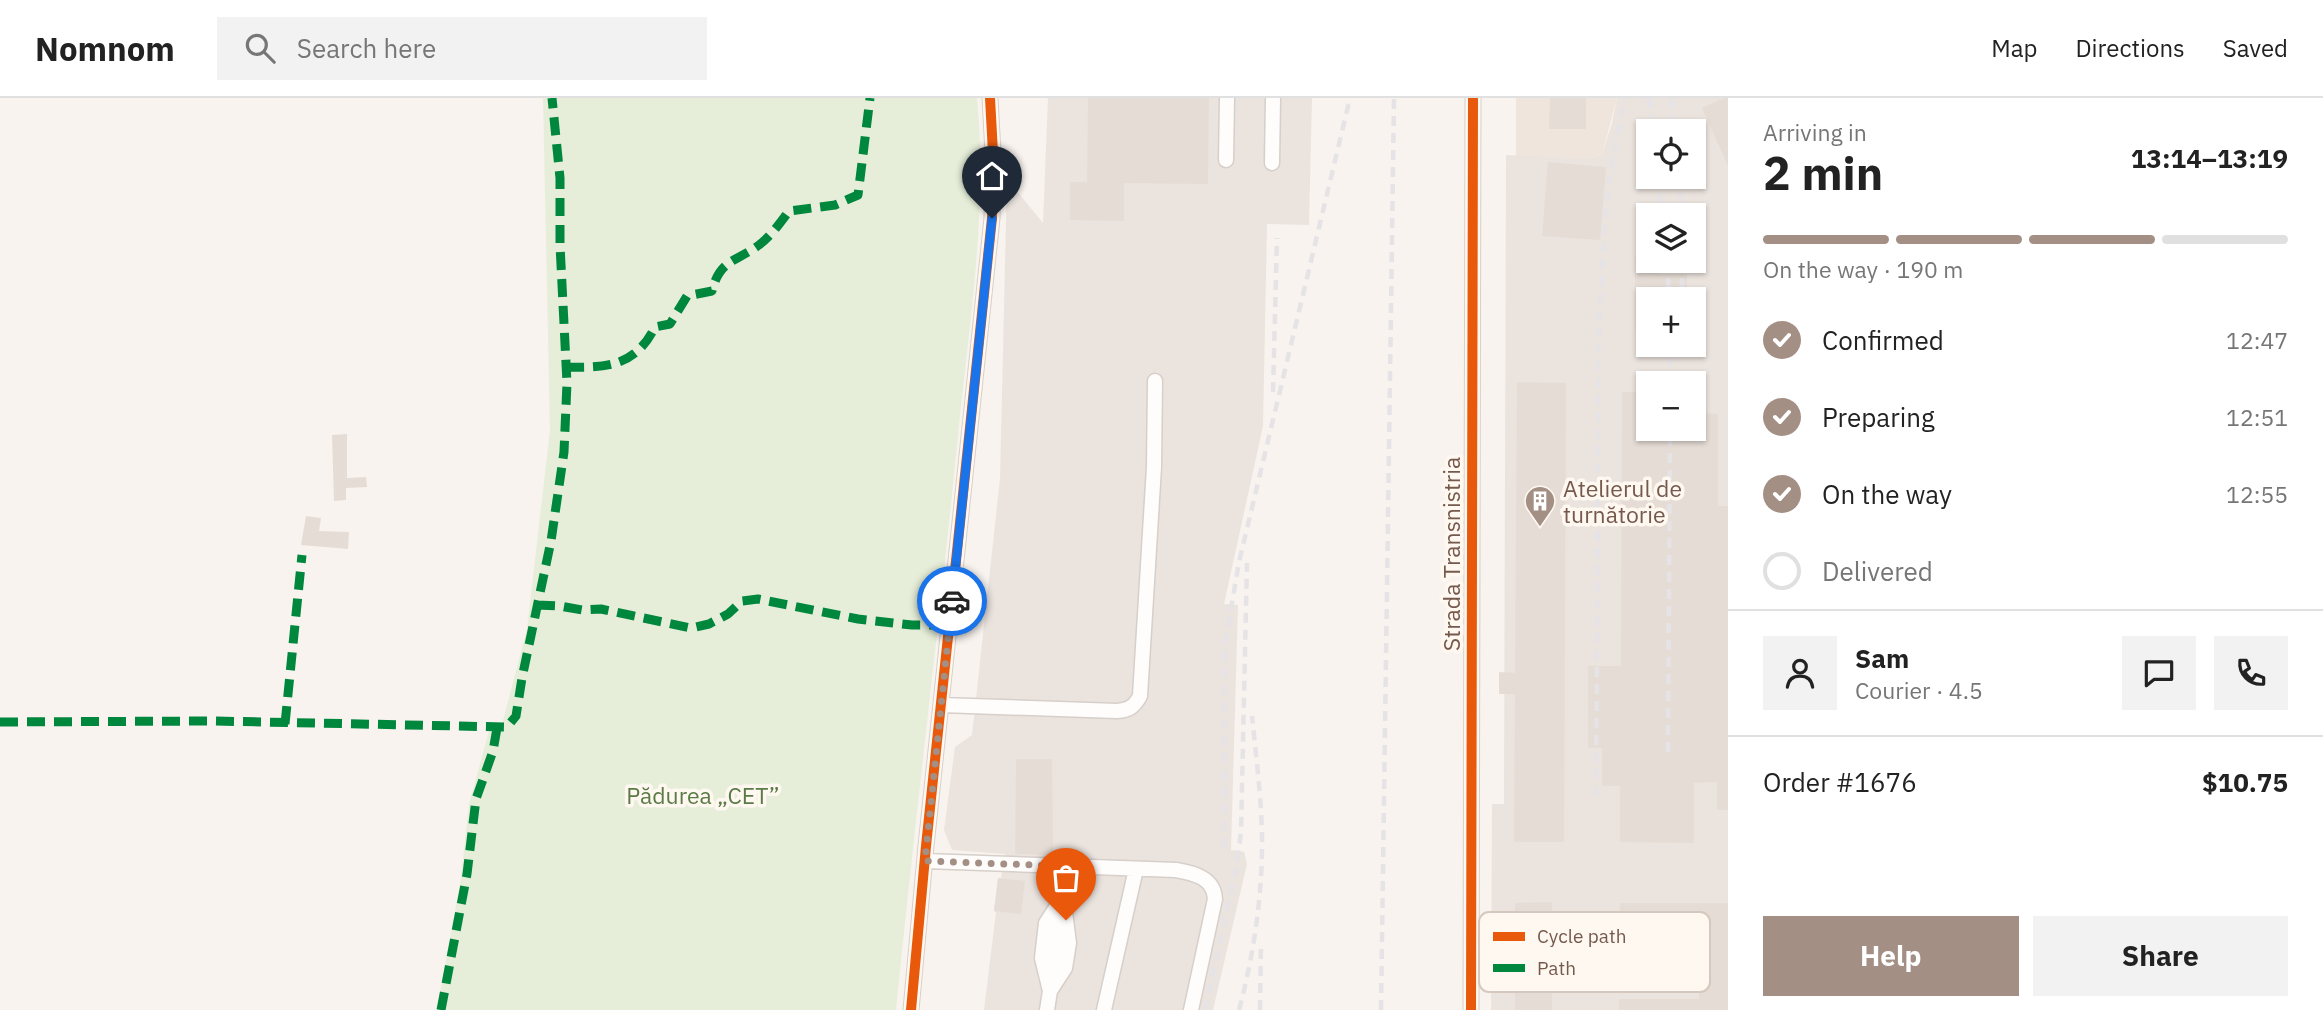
<!DOCTYPE html>
<html lang="en">
<head>
<meta charset="utf-8">
<style>
	body { margin:0; font-family:"IBM Plex Sans",sans-serif; background:#f2f2f2; color:#222; height:100vh; display:flex; flex-direction:column; font-size:26px; white-space:nowrap }
	* { box-sizing:border-box; margin:0 }
	p { font-size:23px; color:#767676 }
	.icon { flex:none; width:38px; height:38px; fill:none; stroke:currentColor; stroke-width:2; stroke-linecap:round; stroke-linejoin:round }
	.map { position:relative; flex:1; overflow:hidden }
	.side { display:flex; flex-direction:column; background:#fff; width:595px }
	.side>* { flex:none }
	.fabs { position:absolute; left:1636px; top:21px; display:grid; gap:14px }
	.fabs a { display:grid; place-items:center; width:70px; height:70px; border-radius:0px; background:#fff; box-shadow:0 2px 5px #0004; font-size:35px }
	.pin { position:absolute; display:grid; place-items:center; width:60px; height:60px; color:#fff; margin:-72px -30px; border-radius:50% 50% 50% 0; rotate:-45deg; box-shadow:0 0 7px #0007 }
	.pin .icon { rotate:45deg }
	.courier { position:absolute; display:grid; place-items:center; width:70px; height:70px; margin:-35px; border:5px solid #1a73e8; border-radius:50%; background:#fff; color:#222; box-shadow:0 2px 9px #0007 }
	.overview em { font-style:normal; font-weight:700 }
	.overview div { display:flex; flex-direction:column-reverse }
	.overview { display:flex; align-items:center; justify-content:space-between; height:119px; padding:0 35px }
	h1 { font-size:46px; font-weight:700; line-height:52px }
	.bar { display:grid; grid-template-columns:repeat(4,1fr); gap:10px 7px; align-content:center; height:84px; padding:0 35px }
	.bar i { height:9px; border-radius:5px; background:#e0e0e0 }
	.bar .active { background:#a48f85 }
	.bar p { grid-column:span 4 }
	.line { display:flex; align-items:center; gap:18px; padding:0 35px; border-top:2px solid #e0e0e0 }
	.line div { flex:1 }
	.round { display:grid; place-items:center; flex:none; width:74px; height:74px; border-radius:0px; background:#f2f2f2 }
	ol { padding:0 35px; list-style:none }
	li { display:flex; align-items:center; gap:21px; height:77px }
	li p { margin-inline-start:auto }
	li .icon { padding:7px; border-radius:50%; background:#a48f85; color:#fff; stroke-width:4 }
	li:last-child { color:#767676 }
	li i { width:38px; height:38px; border:4px solid #e0e0e0; border-radius:50% }
	.button { display:flex; gap:14px; margin-top:auto; padding:14px 35px }
	.button a { flex:1; height:80px; border-radius:0px; background:#a48f85; color:#fff; font-size:28px; font-weight:700; line-height:80px; text-align:center }
	.button a+a { background:#f2f2f2; color:#222 }
	header { display:flex; align-items:center; gap:42px; box-sizing:border-box; height:98px; padding:0 35px; background:#fff; border-bottom:2px solid #e0e0e0 }
	header strong { font-size:33px }
	nav { display:flex; gap:38px; margin-inline-start:auto; font-size:24px }
	.search { width:490px; height:63px; background:#f2f2f2; display:flex; align-items:center; gap:18px; box-sizing:border-box; padding:0 24px; border-radius:0px; color:#767676; font-size:26px }
	main { display:flex; flex:1; min-height:0 }
	.map>svg:first-child { display:block }
	.residential { fill:#f0e5dc }
	.industrial { fill:#ebe3de; fill-rule:evenodd }
	.green { fill:#e6eed9 }
	.building { fill:#e5dcd5 }
	.lines { fill:none; stroke-linecap:round; stroke-linejoin:round }
	.minor-casing { stroke:#d6cfca; stroke-width:17 }
	.minor { stroke:#fefdfc; stroke-width:14 }
	.rail { stroke:#e5e3e6; stroke-width:4.5; stroke-dasharray:10 7; stroke-linecap:butt }
	.quiet { stroke:#00873e; stroke-width:9; stroke-dasharray:18 9; stroke-linecap:butt }
	.cycleway-casing { stroke:#fef8f0; stroke-width:15 }
	.cycleway { stroke:#e8590c; stroke-width:10 }
	.done { stroke:#a48f85; stroke-width:7; stroke-dasharray:0 12.6 }
	.route { stroke:#1a73e8; stroke-width:9 }
	.labels { text-anchor:middle; dominant-baseline:central; stroke-width:7; stroke-linejoin:round; paint-order:stroke }
	.poi-label { font-size:23px; fill:#76594d; stroke:#fef8f0; text-anchor:start }
	.street-label { font-size:23px; fill:#76594d; stroke:#fef8f0 }
	.park-label { font-size:23px; fill:#5a7b45; stroke:#fef8f0 }
	.key { fill:#fef8f0; stroke:#d5c8bf; stroke-width:2 }
	.key-label { font-size:19px; fill:#76594d }
</style>
</head>
<body>
<header>
<strong>Nomnom</strong>
<div class="search"><svg class="icon" aria-label="search" viewBox="0 0 24 24"><circle cx="10" cy="10" r="6"/><path d="M15 15l6 6"/></svg>Search here</div>
<nav><a>Map</a><a>Directions</a><a>Saved</a></nav>
</header>
<main>
<div class="map">
<svg width="1728" height="912" viewBox="0 0 1728 912">
	<rect width="100%" height="100%" fill="#f8f3ee"/>
	<path class="residential" d="M1516,0H1617L1602,57L1591,60L1516,58Z"/>
	<path class="industrial" d="M1048,0H1312L1309,127L1267,126L1263,328L1224,506L1238,507L1231,752L1244,754L1247,766L1213,912H984L996,814L994,813L998,780H1001L1005,756L952,752L944,732L955,649L972,637L1000,381L1007,81L1043,125Z
		M1617,0H1728V912H1491L1492,706H1504L1506,57L1591,60L1602,57L1612,25ZM1648,33H1694V79H1648ZM1648,117H1694V163H1648ZM1648,201H1694V247H1648ZM1648,285H1694V331H1648Z"/>
	<path class="green" d="M543,0H977C988,113 969,226 958,338C939,529 915,720 896,912H437L461,780L469,706L489,633L500,634L527,531L550,332Z"/>
	<path class="building" d="M1088,0H1209L1208,86L1124,85V123L1070,122V84H1087Z
		M1550,0H1586V31H1549Z
		M1724,0H1728V68L1702,10Z
		M1548,64L1606,69L1600,142L1542,138Z
		M1635,158H1648V163H1660V176H1687L1686,201H1648V232H1635Z
		M1517,284L1566,285L1564,744H1514L1515,596H1499V574L1515,575Z
		M1622,294H1648V331H1694V315L1718,316V408H1728V712H1717V684L1694,685V745L1620,744V688H1602V650H1588V568H1621Z
		M347,336V380L366,379L367,389L346,390V402L334,403L332,337Z
		M306,418L321,420L319,433L349,434L348,451L301,447Z
		M1016,661H1052L1053,757L1015,756Z
		M998,780L1025,783L1021,816L994,813Z
		M1552,804V912H1515V805Z
		M1620,805H1728V912H1619V901H1699L1700,868L1619,867Z"/>
	<g class="lines">
		<g class="minor-casing">
			<path id="minor" d="M1226,62L1227,0
				M1272,65L1273,0
				M941,607L1117,613C1129,612 1134,609 1140,598L1154,369L1155,283
				M925,763L1176,772C1194,775 1214,780 1215,801L1191,912
				M1051,884L1060,818
				M1050,893L1065,870L1069,845L1063,799
				M911,912L926,748L992,120L993,55L990,0
				M1047,912L1050,893L1042,860L1046,825L1063,799L1061,768
				M1104,912L1136,771
				M1471,912L1473,0"/>
		</g>
		<use href="#minor" class="minor"/>
		<path class="rail" d="M1649,0L1652,33
			M1671,0L1674,33
			M1657,79L1661,117
			M1679,79L1682,117
			M1666,163L1670,201
			M1682,163V201
			M1670,285V247
			M1273,294L1277,140
			M1668,654L1670,331
			M1596,698L1599,226L1606,103L1624,0
			M1224,750L1225,546L1239,464L1350,0
			M1205,912L1236,771L1241,734L1247,465
			M1239,912C1254,856 1263,794 1262,736C1261,697 1256,657 1252,618
			M1260,912L1261,845
			M1381,912L1394,0"/>
		<path class="quiet" d="M566,269C606,270 635,269 655,229L670,226L687,198L712,193C720,161 736,164 759,147C771,138 780,125 789,113L835,107L858,97L870,0
			M537,507L560,508L582,512L601,511L691,530L709,526L728,516L742,503L758,501L858,521L912,527H949
			M0,624L214,623L507,629L516,618L522,580L551,443L564,354L567,285L560,147V80L552,0
			M285,626L302,457
			M441,912L467,776L476,701L493,653L497,630"/>
		<g class="cycleway-casing">
			<path id="cycleway" d="M911,912L926,748L992,120L993,55L990,0
				M1471,912L1473,0"/>
		</g>
		<use href="#cycleway" class="cycleway"/>
	</g>
	<g class="lines">
		<path class="done" d="M952,503L925,763L1061,768L1066,822"/>
		<path class="route" d="M952,503L992,120"/>
	</g>
	<defs>
		<g id="building-pin" transform="scale(1.575)"><path d="M0 17L-7.5 6A9.5 9.5 0 1 1 7.5 6Z" fill="#a48f85" stroke="#fef8f0"/><path d="M-4-6H4V6H1V3H-1V6H-4ZM-2.5-4.3h1.7v1.8h-1.7ZM.8-4.3h1.7v1.8H.8ZM-2.5-1h1.7V.8h-1.7ZM.8-1h1.7V.8H.8Z" fill="#fff"/></g>
	</defs>
	<g fill-rule="evenodd">
		<use href="#building-pin" x="1540" y="403"/>
	</g>
	<g class="labels">
		<g class="poi-label">
			<text x="1563" y="390">Atelierul de<tspan x="1563" dy="26">turnătorie</tspan></text>
		</g>
		<g class="street-label">
			<text transform="translate(1451 456) rotate(-90)">Strada Transnistria</text>
		</g>
		<g class="park-label">
			<text x="703" y="697">Pădurea „CET”</text>
		</g>
	</g>
	<rect x="1479" y="814" width="231" height="80" rx="10" class="key"/>
	<rect x="1493" y="834" width="32" height="9" fill="#e8590c"/>
	<rect x="1493" y="866" width="32" height="8" fill="#00873e"/>
	<g class="key-label">
		<text x="1537" y="845">Cycle path</text>
		<text x="1537" y="877">Path</text>
	</g>
</svg>
<div class="fabs">
<a><svg class="icon" aria-label="locate" viewBox="0 0 24 24"><circle cx="12" cy="12" r="6"/><path d="M12 2v4M12 18v4M2 12h4M18 12h4"/></svg></a>
<a><svg class="icon" aria-label="layers" viewBox="0 0 24 24"><path d="M12 4l9 5-9 5-9-5zM3 14l9 5 9-5"/></svg></a>
<a>+</a>
<a>−</a>
</div>
<div class="pin" style="left:1066px;top:822px;background:#ea580c"><svg class="icon" aria-label="bag" viewBox="0 0 24 24"><path d="M5 8h14l-1 12H6zM9 8a3 3 0 0 1 6 0"/></svg></div>
<div class="pin" style="left:992px;top:120px;background:#1f2937"><svg class="icon" aria-label="home" viewBox="0 0 24 24"><path d="M3 11l9-7 9 7M6 9v11h12V9"/></svg></div>
<div class="courier" style="left:952px;top:503px"><svg class="icon" aria-label="car" viewBox="0 0 24 24"><path d="M5 17H2v-5l4-1 3-4h7l3 4 3 1v5h-3M9 17h6M6 11h13"/><circle cx="7" cy="17" r="2"/><circle cx="17" cy="17" r="2"/></svg></div>
</div>
<section class="side">
<div class="overview"><div><h1>2 min</h1><p>Arriving in</p></div><em>13:14–13:19</em></div>
<div class="bar"><i class="active"></i><i class="active"></i><i class="active"></i><i></i><p>On the way · 190 m</p></div>
<ol>
<li><svg class="icon" aria-label="check" viewBox="0 0 24 24"><path d="M5 12l5 5 9-10"/></svg>Confirmed<p>12:47</p></li>
<li><svg class="icon" aria-label="check" viewBox="0 0 24 24"><path d="M5 12l5 5 9-10"/></svg>Preparing<p>12:51</p></li>
<li><svg class="icon" aria-label="check" viewBox="0 0 24 24"><path d="M5 12l5 5 9-10"/></svg>On the way<p>12:55</p></li>
<li><i></i>Delivered</li>
</ol>
<div class="line" style="height:126px"><a class="round"><svg class="icon" aria-label="person" viewBox="0 0 24 24"><circle cx="12" cy="8" r="4"/><path d="M4 21q1-7 8-7t8 7"/></svg></a><div><b>Sam</b><p>Courier · 4.5</p></div><a class="round"><svg class="icon" aria-label="chat" viewBox="0 0 24 24"><path d="M4 5h16v11H9l-5 4z"/></svg></a><a class="round"><svg class="icon" aria-label="phone" viewBox="0 0 24 24"><path d="M5 4h4l2 5-3 2q2 4 5 5l2-3 5 2v4C11 20 4 13 5 4z"/></svg></a></div>
<div class="line" style="height:91px"><div>Order #1676</div><b>$10.75</b></div>
<div class="button"><a>Help</a><a>Share</a></div>
</section>
</main>
</body>
</html>
